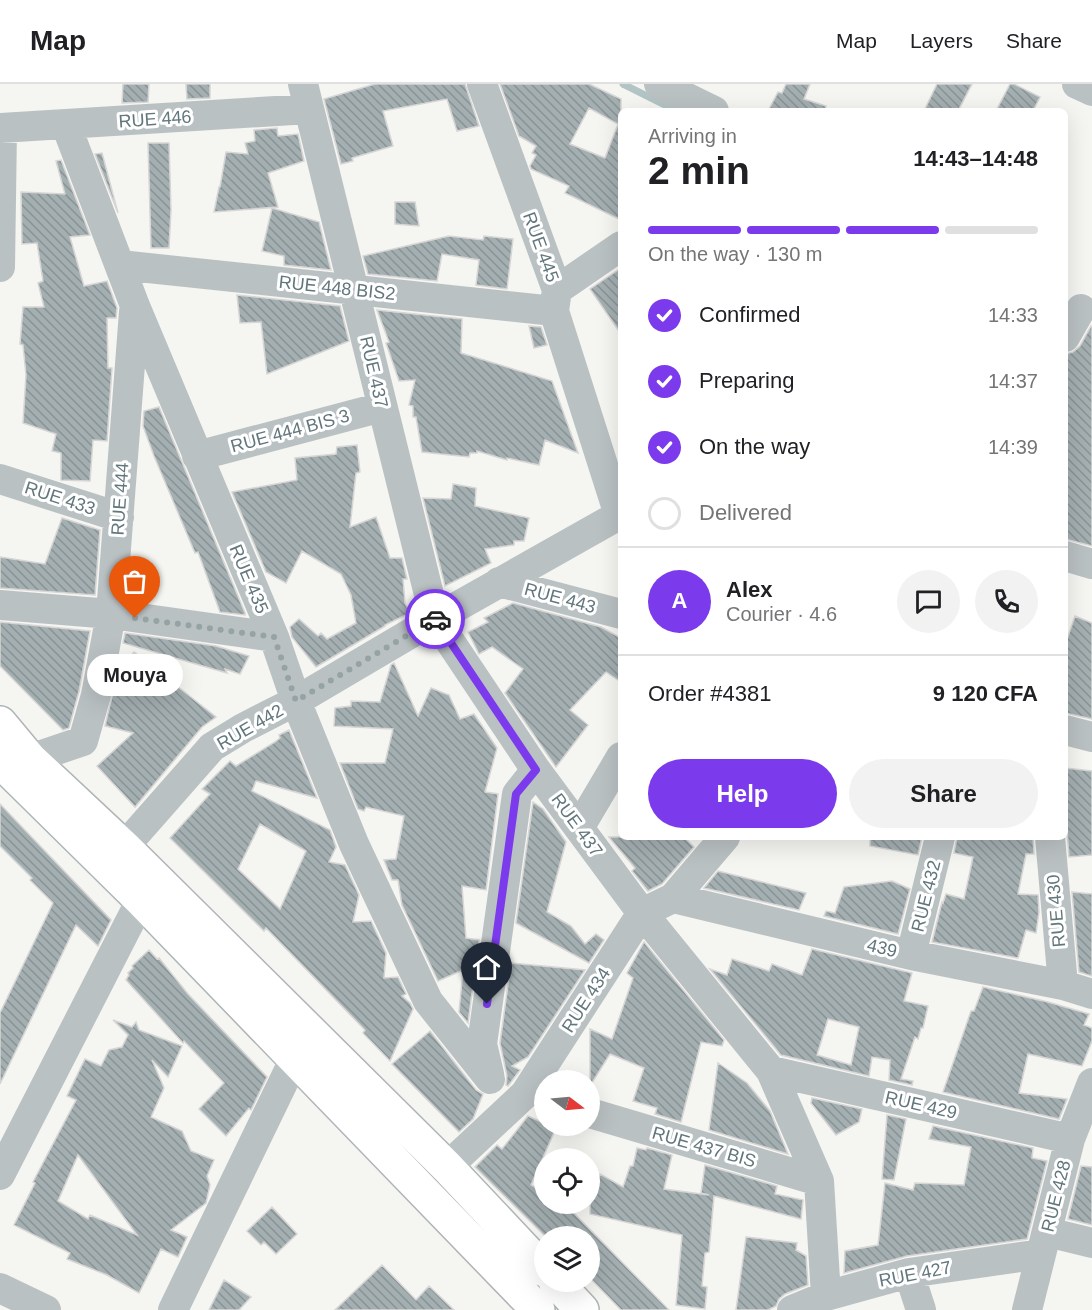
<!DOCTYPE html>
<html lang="en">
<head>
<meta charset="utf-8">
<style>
	body { margin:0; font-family:Helvetica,sans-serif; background:#f2f2f2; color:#202124; height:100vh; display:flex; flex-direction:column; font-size:22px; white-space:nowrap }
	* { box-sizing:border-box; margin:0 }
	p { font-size:20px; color:#757577 }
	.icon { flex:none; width:33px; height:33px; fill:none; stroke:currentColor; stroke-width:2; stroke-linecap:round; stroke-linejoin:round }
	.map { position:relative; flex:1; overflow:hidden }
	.panel { position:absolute; left:618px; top:24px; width:450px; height:732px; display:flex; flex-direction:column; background:#fff; border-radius:9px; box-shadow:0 6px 24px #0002 }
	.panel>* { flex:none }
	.needle { width:39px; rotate:106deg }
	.buttons { position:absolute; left:534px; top:986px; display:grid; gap:12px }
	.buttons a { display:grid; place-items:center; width:66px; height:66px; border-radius:50%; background:#fff; box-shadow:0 6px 24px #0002; font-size:30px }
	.pin { position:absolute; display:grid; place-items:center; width:51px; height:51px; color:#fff; margin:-62px -26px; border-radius:50% 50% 50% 0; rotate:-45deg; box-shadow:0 0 6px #0007 }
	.pin .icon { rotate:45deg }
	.courier { position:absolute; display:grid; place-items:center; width:60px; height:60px; margin:-30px; border:4px solid #7c3aed; border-radius:50%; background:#fff; color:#222; box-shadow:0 2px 8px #0007 }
	.bubble { position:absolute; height:42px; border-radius:21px; background:#fff; box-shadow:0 6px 24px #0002; font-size:20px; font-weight:700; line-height:42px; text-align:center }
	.head em { font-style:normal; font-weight:700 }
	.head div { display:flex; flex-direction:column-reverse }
	.head { display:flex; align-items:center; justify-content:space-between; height:102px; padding:0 30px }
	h1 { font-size:39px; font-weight:700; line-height:45px }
	.bar { display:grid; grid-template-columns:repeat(4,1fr); gap:9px 6px; align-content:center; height:72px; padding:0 30px }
	.bar i { height:8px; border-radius:4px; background:#e0e0e0 }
	.bar .selected { background:#7c3aed }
	.bar p { grid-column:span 4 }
	.line { display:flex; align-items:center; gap:15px; padding:0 30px; border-top:2px solid #e0e0e0 }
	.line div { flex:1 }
	.round { display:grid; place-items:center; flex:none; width:63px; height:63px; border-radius:32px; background:#f2f2f2 }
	ol { padding:0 30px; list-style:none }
	li { display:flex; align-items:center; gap:18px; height:66px }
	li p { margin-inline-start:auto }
	li .icon { padding:6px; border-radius:50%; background:#7c3aed; color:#fff; stroke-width:4 }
	li:last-child { color:#757577 }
	li i { width:33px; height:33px; border:3px solid #e0e0e0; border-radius:50% }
	.action { display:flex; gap:12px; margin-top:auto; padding:12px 30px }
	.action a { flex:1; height:69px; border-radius:36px; background:#7c3aed; color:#fff; font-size:24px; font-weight:700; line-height:69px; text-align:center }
	.action a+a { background:#f2f2f2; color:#202124 }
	header { display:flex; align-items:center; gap:36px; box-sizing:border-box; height:84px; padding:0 30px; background:#fff; border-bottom:2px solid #e0e0e0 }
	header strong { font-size:28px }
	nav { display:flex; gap:33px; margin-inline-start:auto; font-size:21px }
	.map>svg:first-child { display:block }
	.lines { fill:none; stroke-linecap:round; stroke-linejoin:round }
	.stream { stroke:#b3c4c4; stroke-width:7 }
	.building { fill:url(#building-back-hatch); stroke:#d7d6d5; stroke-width:1.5; fill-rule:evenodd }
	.major-casing { stroke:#aeb5b7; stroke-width:36 }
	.minor { stroke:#bac1c2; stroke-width:30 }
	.major { stroke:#fff; stroke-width:33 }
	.done { stroke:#95a3a5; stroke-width:6; stroke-dasharray:0 10.8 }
	.route { stroke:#7c3aed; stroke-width:8 }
	.labels { text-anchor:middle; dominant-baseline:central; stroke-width:6; stroke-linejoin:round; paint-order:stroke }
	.street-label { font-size:18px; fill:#62777c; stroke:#fff }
</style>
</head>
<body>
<header>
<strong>Map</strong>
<nav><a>Map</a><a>Layers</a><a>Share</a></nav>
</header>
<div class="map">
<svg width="1092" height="1226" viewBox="0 0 1092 1226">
	<defs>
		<pattern id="building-back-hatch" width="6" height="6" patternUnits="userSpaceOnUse" patternTransform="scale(1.5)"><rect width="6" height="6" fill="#a4afb2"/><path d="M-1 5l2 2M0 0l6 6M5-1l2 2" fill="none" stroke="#899396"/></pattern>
	</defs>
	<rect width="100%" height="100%" fill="#f5f5f2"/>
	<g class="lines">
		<path class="stream" d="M623,0L677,27"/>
	</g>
	<path class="building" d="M123,0H149L148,18L122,19Z
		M186,0H210V14L187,15Z
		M375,0H465L479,42L457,47L447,15L383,27L393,62L352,74L353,77L341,80L324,15Z
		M500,0H589L621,15V136L565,109L569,102L531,85L530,82L536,71L532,69L536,62L519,52ZM589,24L618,40L605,74L570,60Z
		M786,0H810L804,15L826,22L825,27H768L778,8L782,9Z
		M937,0H972L958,27H924Z
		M1010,0H1014L1040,13L1033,27H996Z
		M277,44L278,52L298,50L304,77L268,89L278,123L214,128L219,103H220L226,68L248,70L245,59L255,57L254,46Z
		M148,59H169L171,126L169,164H151Z
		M102,69L118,129L95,70Z
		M61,76L90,151L70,153L84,202L107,197L117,224L116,234H107L108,284H112L107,357L93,356L90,397L61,396V369L52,367L56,350L23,339L26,291L23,261L20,260L23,223H44L38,199L43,197L37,159L22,160L21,108L65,110L56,77Z
		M395,118H415L419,142L395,140Z
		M272,124L319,138L331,186L284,181V172L262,167Z
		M449,152L483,156L484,152L513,155L507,205L476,201L479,176L442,170L437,197L368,190L363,172Z
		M621,184V250L590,205Z
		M237,211L340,222L349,257L267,290L261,238L240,239Z
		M377,226L462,235L461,269L552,297L578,369L545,356L539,381L507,374V376L477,367V369H470L469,373L422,368L416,333H413V322L409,321L415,296L399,297L386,259L389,258Z
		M529,242L541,243L547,261L534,264Z
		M1091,242L1092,243V462L1065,455V270L1073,268L1080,262Z
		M159,323L245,529V531L220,528L198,468L195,469L154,372L143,342L144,327Z
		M357,361L360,388L356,389L350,443L376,433L390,474H402L407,495H403L405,519L410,529L385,541V542L316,583L292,553L290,543L299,535L318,552L321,549L327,555L356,539L351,511L341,490L302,467L286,499L266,488L232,408L297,396L295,374L336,370L337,363Z
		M453,400L476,404L475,422L529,434L524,457H514V461L485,465L491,479L445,502L423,414L451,415Z
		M62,434L100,446L95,511L0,504V473L45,480Z
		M513,519L601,543L621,554V598L606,588L570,626L588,641L556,683L505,609L523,585L492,563L479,570L468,548L488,538L484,534Z
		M1075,532L1092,539V635L1065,629V561Z
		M0,538L90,547L79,607L69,644L63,646L0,582Z
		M125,549L216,562L249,572L240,590L225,585L227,589L123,559Z
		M134,568L216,633L202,643L135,723L97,682L133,649L105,642L117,591Z
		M394,579L418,632L431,604L449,611L460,635L474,630L497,664L485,708L498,710L486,806L462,802L466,854L479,856L468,939L459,928L463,886L438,897L402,821L398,796H392L384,776L396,775L404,732L366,723L364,727L358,725L340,679H385L393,645L334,642L335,624L351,622V617L380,618L391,581Z
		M289,646L317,714L256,697L252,707L330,746L336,763L329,778L345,781L359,811L353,838L371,837L386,869L384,894L398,893L406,910L402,912L410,919L413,925L390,977L363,949L365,946L266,844L264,847L170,754L210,710L202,705L230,677L236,682L275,658L280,654L279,651ZM260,740L306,767L280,825L238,785Z
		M1065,684L1092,687V771L1069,773L1065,719Z
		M533,718L543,725L566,758L547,828L571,842L585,860L596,850L604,856L589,879L516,839Z
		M0,720L111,836L98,862L76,841L0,1000V929L53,819L30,796L32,794L0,762Z
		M609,753H684L694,763L662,800L648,807L632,787L635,784Z
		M870,753H922L918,771L870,762Z
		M957,753H1033L1034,770H1026L1018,810L1038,811L1039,828L1036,849L1026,846L1018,874L932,858L942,818L943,819L946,810L964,815L973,773L954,769Z
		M718,787L806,809L799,826L704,804Z
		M892,797L910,805L898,850L824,832L826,827L835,829L844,803Z
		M1072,808L1092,810V892L1079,888Z
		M644,858L724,956L722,962L701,958L681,1038L655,1030L657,1024L633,1017L644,984L610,970L590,1002V945L612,955L633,894L627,889Z
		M812,865L912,889L904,917L928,922L923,944H921L918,955L915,953L901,995L913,997L912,1001L889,996L890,976L872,973L869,992L781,971L710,885L727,891L732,875L769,887L772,880L802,891ZM828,935L859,943L851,981L817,971Z
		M149,866L157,875L159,874L188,910L267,993L251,1026L249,1024L226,1052L199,1025L224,999L184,957L183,959L126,896L129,891L128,889L133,884L132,882Z
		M511,879L585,886L528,973L512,982L520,986L508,1002L506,1001L507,992L500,959Z
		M983,903L1048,918L1089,930L1084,941L1092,944V957L1082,982L1028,970L1019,1009L1067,1015L1059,1035L943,1008L971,927H974Z
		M113,936L132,943L136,938L139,946L182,962L168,993L152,976L164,1004L151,1033L182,1047L191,1067L214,1076L207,1092L210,1101L206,1119L171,1146L187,1153L178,1173L161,1165L139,1209L107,1191L67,1175L70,1169L14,1141L35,1099L33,1098L76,1016L67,1012L85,975L101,982L109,966L122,963L128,951ZM78,1071L137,1151L90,1131L88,1135L58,1117Z
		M430,947L476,1006L483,1010L473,1035L459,1048L392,980Z
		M718,979L747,999L770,1027L788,1070L709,1046Z
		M812,1014L862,1025L859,1038L836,1051L811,1019Z
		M887,1031L906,1035L894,1096L882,1095Z
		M528,1032L544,1039V1041L556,1044L531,1101L544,1108V1119H564L669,1226H621L590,1194V1152H545L475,1083L497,1061L502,1065Z
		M933,1042L1033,1064L1032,1074L1047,1077L1027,1155L907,1172L844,1189L845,1167L878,1161L885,1099L913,1106L915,1099L964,1101L971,1063L929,1055Z
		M637,1064L646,1066L647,1064L672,1071L664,1105L709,1111L701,1109L705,1081L777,1102L775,1110L803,1116L801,1135L714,1112L709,1168L705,1169L702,1202L707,1203L705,1225L676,1221L682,1151L590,1130V1107L600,1090L623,1103L630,1082H633Z
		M1081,1082L1092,1083V1141L1068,1135Z
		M272,1123L297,1150L276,1170L264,1158L261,1161L247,1147Z
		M746,1153L797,1159L796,1166L806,1172L808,1201L785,1210L779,1215L776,1222L768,1226H736Z
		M382,1181L416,1216L429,1202L454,1226H335Z
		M224,1196L251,1213L239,1226H209Z"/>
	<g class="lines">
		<g class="major-casing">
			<path id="major" d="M0,639L30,675L124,763L447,1083L544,1186
				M0,677L141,816L538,1226
				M555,1197L582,1226"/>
		</g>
		<path class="minor" d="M303,0L435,535L536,686L639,825L771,987L819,1097L826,1212
			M482,0L557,206L554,227L619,431
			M659,0L714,27
			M1077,0L1092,7
			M66,41L135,222L274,553L296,617L354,760L428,917L490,995
			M0,44L309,25
			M120,181L554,227
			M0,183L2,45
			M557,206L621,162
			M1065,253L1081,225
			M197,372L382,323
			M0,395L119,433
			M1065,472L1092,480
			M499,498L621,530
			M0,521L111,530L274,553
			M1065,646L1092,653
			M30,675L83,657L96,611L111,530L134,228
			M579,744L621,673
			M1050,753L1063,901
			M124,763L212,663L243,644L296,617L435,535L621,430
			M673,814L911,871L1063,901L1092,910
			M911,871L940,753
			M771,987L1070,1055
			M489,990L482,960L517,710L536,686
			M590,1029L819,1097
			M447,1083L525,1010L642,829L673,814L725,753
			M0,1091L141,816L157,798
			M1047,1148L1092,1159
			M909,1189L921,1226
			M0,1204L46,1226
			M173,1226L294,976
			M792,1226L826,1212L909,1189L1041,1170
			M1027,1226L1070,1055L1092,999"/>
		<use href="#major" class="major"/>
	</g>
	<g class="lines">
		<path class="done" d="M135,534L274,553L296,617L435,535"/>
		<path class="route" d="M435,535L536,686L516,710L487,920"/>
	</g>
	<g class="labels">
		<g class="street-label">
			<text transform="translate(155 35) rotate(-4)">RUE 446</text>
			<text transform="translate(541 163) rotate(70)">RUE 445</text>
			<text transform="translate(337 204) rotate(6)">RUE 448 BIS2</text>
			<text transform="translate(374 288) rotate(77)">RUE 437</text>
			<text transform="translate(290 347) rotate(-15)">RUE 444 BIS 3</text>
			<text transform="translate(60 414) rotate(18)">RUE 433</text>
			<text transform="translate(120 415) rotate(-86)">RUE 444</text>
			<text transform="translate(249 495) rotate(67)">RUE 435</text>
			<text transform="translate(560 514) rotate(15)">RUE 443</text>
			<text transform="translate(250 643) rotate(-30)">RUE 442</text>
			<text transform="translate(577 741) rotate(54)">RUE 437</text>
			<text transform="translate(926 812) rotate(-76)">RUE 432</text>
			<text transform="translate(1056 827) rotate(-95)">RUE 430</text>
			<text transform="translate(882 864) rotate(14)">439</text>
			<text transform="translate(586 916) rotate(-57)">RUE 434</text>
			<text transform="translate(921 1021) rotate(13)">RUE 429</text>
			<text transform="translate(704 1063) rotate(16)">RUE 437 BIS</text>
			<text transform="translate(1056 1112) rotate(-76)">RUE 428</text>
			<text transform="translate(915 1190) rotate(-11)">RUE 427</text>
		</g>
	</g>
</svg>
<div class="buttons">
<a><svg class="needle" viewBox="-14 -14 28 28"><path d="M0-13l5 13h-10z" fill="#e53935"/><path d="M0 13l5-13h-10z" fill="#757577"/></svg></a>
<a><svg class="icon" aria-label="locate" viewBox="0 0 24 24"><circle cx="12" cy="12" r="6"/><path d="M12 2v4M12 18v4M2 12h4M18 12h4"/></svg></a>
<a><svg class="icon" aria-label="layers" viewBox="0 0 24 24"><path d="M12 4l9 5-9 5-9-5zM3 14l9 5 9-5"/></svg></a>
</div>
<div class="pin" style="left:135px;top:534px;background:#ea580c"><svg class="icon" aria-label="bag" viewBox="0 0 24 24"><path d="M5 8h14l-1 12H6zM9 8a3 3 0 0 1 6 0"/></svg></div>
<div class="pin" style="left:487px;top:920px;background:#1f2937"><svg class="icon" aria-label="home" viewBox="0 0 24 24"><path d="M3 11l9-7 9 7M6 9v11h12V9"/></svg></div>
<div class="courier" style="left:435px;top:535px"><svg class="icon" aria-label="car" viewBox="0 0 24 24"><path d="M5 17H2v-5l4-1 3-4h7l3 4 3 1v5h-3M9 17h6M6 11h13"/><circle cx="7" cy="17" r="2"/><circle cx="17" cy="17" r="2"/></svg></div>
<div class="bubble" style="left:87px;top:570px;width:96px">Mouya</div>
<section class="panel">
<div class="head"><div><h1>2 min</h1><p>Arriving in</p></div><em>14:43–14:48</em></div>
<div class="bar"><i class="selected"></i><i class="selected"></i><i class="selected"></i><i></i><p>On the way · 130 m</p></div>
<ol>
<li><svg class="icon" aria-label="check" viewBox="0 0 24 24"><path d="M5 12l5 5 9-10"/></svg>Confirmed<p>14:33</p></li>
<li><svg class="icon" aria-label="check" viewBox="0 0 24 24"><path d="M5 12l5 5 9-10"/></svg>Preparing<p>14:37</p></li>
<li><svg class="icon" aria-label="check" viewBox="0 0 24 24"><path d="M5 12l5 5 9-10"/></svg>On the way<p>14:39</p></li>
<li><i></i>Delivered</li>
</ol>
<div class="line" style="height:108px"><b class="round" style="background:#7c3aed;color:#fff">A</b><div><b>Alex</b><p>Courier · 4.6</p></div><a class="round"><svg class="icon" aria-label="chat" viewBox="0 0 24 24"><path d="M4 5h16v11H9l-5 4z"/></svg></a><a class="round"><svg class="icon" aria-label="phone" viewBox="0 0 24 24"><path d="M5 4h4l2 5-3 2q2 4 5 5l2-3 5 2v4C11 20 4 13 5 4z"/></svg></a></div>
<div class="line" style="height:78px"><div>Order #4381</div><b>9 120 CFA</b></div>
<div class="action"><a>Help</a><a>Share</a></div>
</section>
</div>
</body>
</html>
